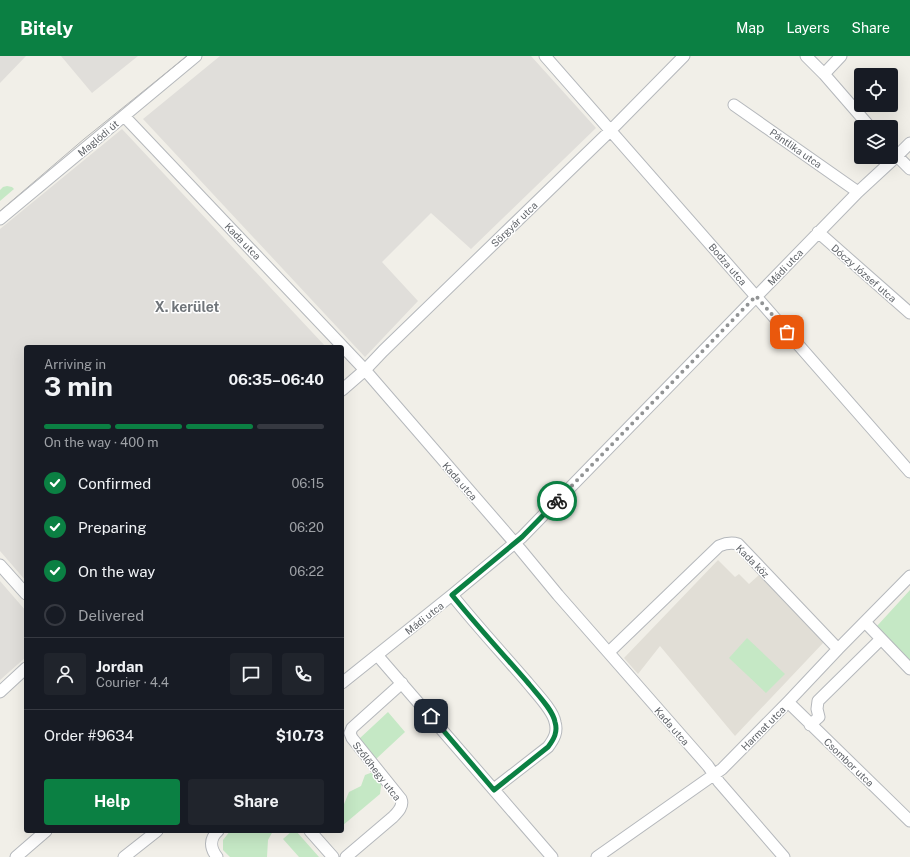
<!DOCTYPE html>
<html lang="en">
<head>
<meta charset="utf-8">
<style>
	body { margin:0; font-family:"Public Sans",sans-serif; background:#20242c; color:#f1f3f6; height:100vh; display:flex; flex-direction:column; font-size:15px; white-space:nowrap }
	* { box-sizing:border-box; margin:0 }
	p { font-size:13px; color:#9ea1a6 }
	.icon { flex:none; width:22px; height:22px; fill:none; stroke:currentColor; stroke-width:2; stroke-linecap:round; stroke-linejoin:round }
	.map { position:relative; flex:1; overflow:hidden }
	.drawer { position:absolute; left:24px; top:289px; width:320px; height:488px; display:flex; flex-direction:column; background:#171b24; border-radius:4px; box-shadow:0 4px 16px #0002 }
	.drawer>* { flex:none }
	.tools { position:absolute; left:854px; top:12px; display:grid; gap:8px }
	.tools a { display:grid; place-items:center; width:44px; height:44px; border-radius:4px; background:#171b24; box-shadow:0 4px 16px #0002; font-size:20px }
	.pin { position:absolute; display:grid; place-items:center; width:34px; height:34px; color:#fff; margin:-17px; border-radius:8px; box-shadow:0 2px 6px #0006 }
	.courier { position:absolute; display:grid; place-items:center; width:40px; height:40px; margin:-20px; border:3px solid #0b8043; border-radius:50%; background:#fff; color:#222; box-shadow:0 1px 5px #0007 }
	.headline em { font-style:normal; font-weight:700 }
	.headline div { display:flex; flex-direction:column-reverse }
	.headline { display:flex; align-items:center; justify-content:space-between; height:68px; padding:0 20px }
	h1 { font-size:26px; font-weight:700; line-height:30px }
	.bar { display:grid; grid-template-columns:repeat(4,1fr); gap:6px 4px; align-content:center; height:48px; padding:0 20px }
	.bar i { height:5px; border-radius:3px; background:#363941 }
	.bar .selected { background:#0b8043 }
	.bar p { grid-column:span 4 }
	.line { display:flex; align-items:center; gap:10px; padding:0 20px; border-top:1px solid #363941 }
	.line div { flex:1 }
	.round { display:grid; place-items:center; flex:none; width:42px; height:42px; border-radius:4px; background:#20242c }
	ol { padding:0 20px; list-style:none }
	li { display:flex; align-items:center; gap:12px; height:44px }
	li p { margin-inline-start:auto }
	li .icon { padding:4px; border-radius:50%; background:#0b8043; color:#fff; stroke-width:4 }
	li:last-child { color:#9ea1a6 }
	li i { width:22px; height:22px; border:2px solid #363941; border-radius:50% }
	.cta { display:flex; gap:8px; margin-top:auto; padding:8px 20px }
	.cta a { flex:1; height:46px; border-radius:4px; background:#0b8043; color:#fff; font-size:16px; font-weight:700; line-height:46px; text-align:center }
	.cta a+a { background:#20242c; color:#f1f3f6 }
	header { display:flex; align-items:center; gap:24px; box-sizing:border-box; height:56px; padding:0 20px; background:#0b8043; color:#fff }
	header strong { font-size:19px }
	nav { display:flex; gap:22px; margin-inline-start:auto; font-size:14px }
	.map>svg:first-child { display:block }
	.industrial { fill:#e0deda }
	.education { fill:#e1ded6 }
	.green { fill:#c5e8c5 }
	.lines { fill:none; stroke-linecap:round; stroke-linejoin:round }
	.minor-casing { stroke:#b5b8bc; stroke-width:13 }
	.minor { stroke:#fff; stroke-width:11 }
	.tram { stroke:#b6b7b8; stroke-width:1 }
	.done { stroke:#929495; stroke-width:4; stroke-dasharray:0 7.2 }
	.route { stroke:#0b8043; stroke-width:5 }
	.labels { text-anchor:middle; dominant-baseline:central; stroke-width:3; stroke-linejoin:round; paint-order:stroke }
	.street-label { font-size:10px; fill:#5f6368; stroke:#fff }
	.district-label { font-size:14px; font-weight:bold; fill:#70757a; stroke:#fff }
</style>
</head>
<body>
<header>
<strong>Bitely</strong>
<nav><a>Map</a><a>Layers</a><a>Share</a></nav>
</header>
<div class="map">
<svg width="910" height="801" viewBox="0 0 910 801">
	<rect width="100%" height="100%" fill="#f1efe8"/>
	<path class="industrial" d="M0,0H26L0,27Z
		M61,0H138L92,37Z
		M220,0H531L596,72L471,193L431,157L382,206L418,245L365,301L143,63Z
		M122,73L326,291H26V525L0,495V173Z
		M0,525L26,555V601L0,624Z"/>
	<path class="education" d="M718,504L735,521L739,518L749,528L759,519L824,586L735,680L660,590L638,618L624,602Z"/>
	<path class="green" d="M7,130L12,131L14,133L0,145V134L3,131Z
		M910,534V605L877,570Z
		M747,582L785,618L766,637L729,602Z
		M388,656L405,676L376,703L359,683Z
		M373,716L382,723L380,738L342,770V753L349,736L361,730L365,719Z
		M230,775H273L268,784L267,801H230L223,794V784Z
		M292,775H296L319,801H299L283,783Z"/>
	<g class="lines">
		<g class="minor-casing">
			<path id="minor" d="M545,0L910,416
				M806,0L824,18L870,71
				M824,18L841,0
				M734,49L858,136
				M124,60L365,314L520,493L558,539L708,710L719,726L784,801
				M891,94L910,113
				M0,163L196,0
				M818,176L910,257
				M342,334L365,314L383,295L611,74L684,0
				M0,509L26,538
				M452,539C476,569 502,597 527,626C535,636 553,654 555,666C558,676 554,683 548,691L494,733
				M865,566L910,613
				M609,596L719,490C726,487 731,486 738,488L838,593
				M377,599L552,801
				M342,627L452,539L522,481L858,136L897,100L910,87
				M0,636L26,612
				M788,646L910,765
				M810,669L819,661L817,653L818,645L881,583
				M310,775L333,801
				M16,801L46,775
				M124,801L157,775
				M217,801C210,792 209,783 218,775
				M346,801L393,761C398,756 404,750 401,743L352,682L350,677L352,672L402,627
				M597,801L722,713L788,646L838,593L910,520"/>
		</g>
		<use href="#minor" class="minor"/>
		<path class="tram" d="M0,155L84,83L187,0"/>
	</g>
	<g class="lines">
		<path class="done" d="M557,445L756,240L787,276"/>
		<path class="route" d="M431,660L494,734L548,691C554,683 558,676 555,666C553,654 537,638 529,628C503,598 477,570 452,539L522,481L557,445"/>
	</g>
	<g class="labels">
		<g class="street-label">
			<text transform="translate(98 82) rotate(-40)">Maglódi út</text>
			<text transform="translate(796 92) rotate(35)">Pántlika utca</text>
			<text transform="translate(514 168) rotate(-44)">Sörgyár utca</text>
			<text transform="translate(243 185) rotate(46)">Kada utca</text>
			<text transform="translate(728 208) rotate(49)">Bodza utca</text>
			<text transform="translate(785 211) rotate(-46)">Mádi utca</text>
			<text transform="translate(864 217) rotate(41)">Dóczy József utca</text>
			<text transform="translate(460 425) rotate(49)">Kada utca</text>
			<text transform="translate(753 505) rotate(45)">Kada köz</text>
			<text transform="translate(424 562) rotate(-38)">Mádi utca</text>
			<text transform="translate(672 670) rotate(49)">Kada utca</text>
			<text transform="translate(763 672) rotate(-45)">Harmat utca</text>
			<text transform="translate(849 706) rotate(44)">Csombor utca</text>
			<text transform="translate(377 715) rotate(52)">Szőlőhegy utca</text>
		</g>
		<g class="district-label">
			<text x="187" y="251">X. kerület</text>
		</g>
	</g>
</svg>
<div class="tools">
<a><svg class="icon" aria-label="locate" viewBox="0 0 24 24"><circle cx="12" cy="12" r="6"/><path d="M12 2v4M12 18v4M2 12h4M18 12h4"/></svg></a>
<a><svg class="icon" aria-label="layers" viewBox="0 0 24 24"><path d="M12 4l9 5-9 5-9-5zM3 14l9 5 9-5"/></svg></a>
</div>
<div class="pin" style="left:787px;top:276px;background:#ea580c"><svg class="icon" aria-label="bag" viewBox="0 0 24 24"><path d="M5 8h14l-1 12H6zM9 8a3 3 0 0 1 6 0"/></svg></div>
<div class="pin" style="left:431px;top:660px;background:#1f2937"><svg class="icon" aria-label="home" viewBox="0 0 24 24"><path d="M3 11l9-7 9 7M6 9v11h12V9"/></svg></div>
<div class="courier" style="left:557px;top:445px"><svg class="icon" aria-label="bike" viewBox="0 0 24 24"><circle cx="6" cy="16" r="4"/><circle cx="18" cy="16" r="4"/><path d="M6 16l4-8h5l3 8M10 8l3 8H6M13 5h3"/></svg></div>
<section class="drawer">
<div class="headline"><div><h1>3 min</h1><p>Arriving in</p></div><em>06:35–06:40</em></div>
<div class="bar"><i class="selected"></i><i class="selected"></i><i class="selected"></i><i></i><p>On the way · 400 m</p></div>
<ol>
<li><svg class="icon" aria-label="check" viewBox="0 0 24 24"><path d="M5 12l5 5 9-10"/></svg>Confirmed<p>06:15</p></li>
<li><svg class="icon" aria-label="check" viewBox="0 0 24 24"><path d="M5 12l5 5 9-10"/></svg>Preparing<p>06:20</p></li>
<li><svg class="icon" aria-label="check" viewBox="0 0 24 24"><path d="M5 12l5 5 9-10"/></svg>On the way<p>06:22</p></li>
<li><i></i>Delivered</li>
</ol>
<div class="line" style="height:72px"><a class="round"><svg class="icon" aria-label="person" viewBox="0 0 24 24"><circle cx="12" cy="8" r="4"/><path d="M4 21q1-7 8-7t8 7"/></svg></a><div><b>Jordan</b><p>Courier · 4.4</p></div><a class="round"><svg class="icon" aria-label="chat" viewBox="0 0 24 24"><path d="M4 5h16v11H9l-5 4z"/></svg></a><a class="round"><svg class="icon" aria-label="phone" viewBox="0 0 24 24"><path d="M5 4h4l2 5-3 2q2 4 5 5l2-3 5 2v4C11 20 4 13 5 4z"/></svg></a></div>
<div class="line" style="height:52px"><div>Order #9634</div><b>$10.73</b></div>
<div class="cta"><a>Help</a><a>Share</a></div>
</section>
</div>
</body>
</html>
